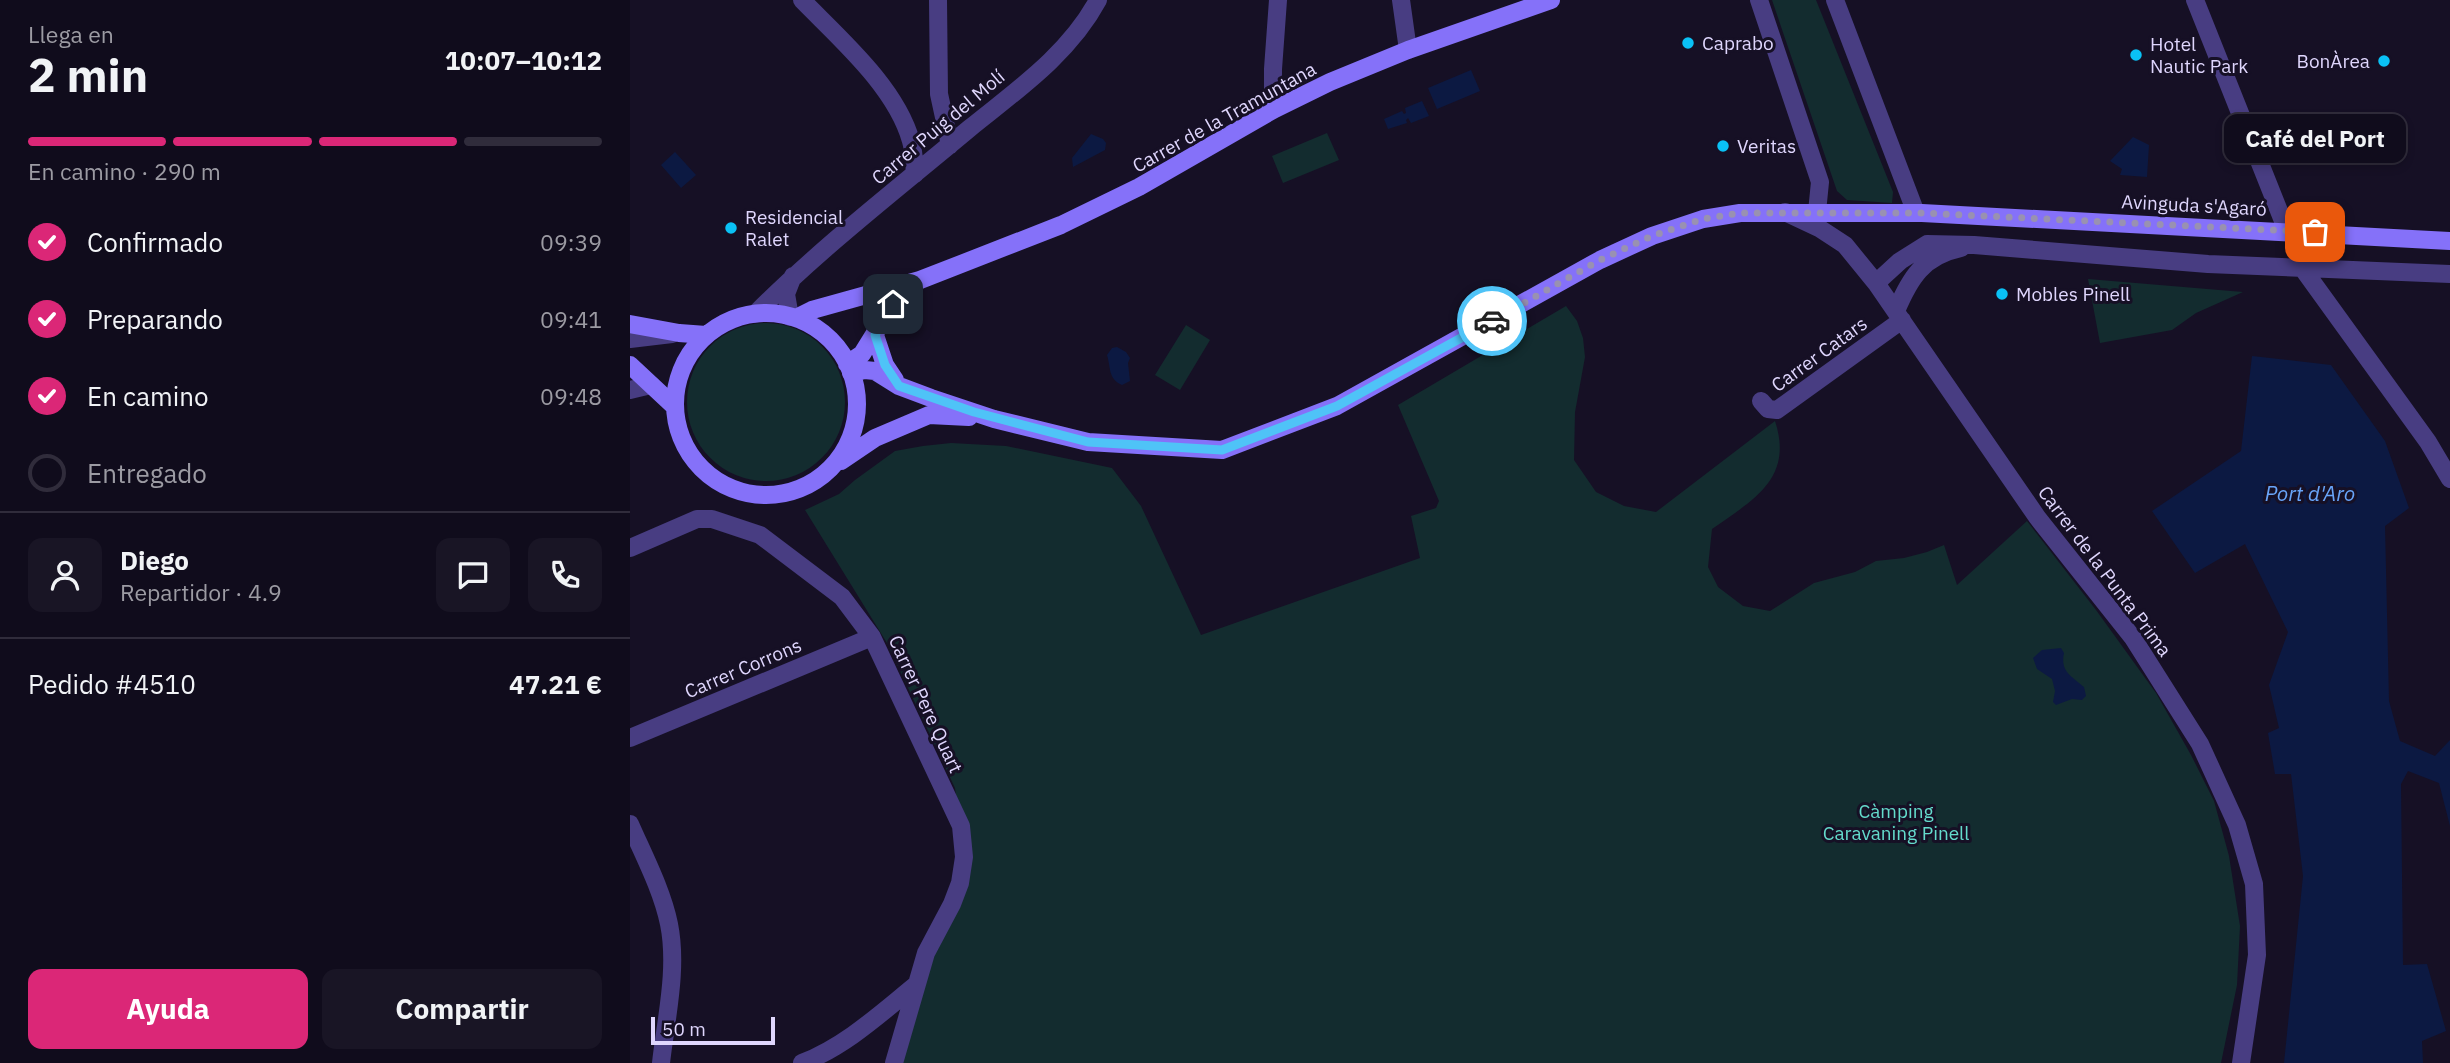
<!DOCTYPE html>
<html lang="es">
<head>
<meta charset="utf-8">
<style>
	body { margin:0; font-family:"IBM Plex Sans",sans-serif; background:#191525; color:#f1f3f6; height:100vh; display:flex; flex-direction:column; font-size:26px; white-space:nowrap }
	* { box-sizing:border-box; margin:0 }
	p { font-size:23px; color:#9c9ba3 }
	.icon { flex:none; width:38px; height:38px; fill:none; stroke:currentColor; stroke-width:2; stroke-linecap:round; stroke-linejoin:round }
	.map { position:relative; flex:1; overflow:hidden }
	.side { display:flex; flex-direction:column; background:#100c1c; width:630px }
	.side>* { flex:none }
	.scale { position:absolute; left:21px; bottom:18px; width:124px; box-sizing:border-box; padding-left:7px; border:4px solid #dfd6fd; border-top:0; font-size:19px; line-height:24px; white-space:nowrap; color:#dfd6fd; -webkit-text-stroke:5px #161025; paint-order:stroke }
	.pin { position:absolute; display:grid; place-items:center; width:60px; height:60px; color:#fff; margin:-30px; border-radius:14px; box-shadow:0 4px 10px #0006 }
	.courier { position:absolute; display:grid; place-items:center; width:70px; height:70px; margin:-35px; border:5px solid #4fc3f7; border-radius:50%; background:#fff; color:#222; box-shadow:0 2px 9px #0007 }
	.bubble { position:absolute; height:49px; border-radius:14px; background:#100c1c; box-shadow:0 4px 10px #0003,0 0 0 2px #302c3b; font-size:23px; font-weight:700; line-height:49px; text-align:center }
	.summary em { font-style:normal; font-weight:700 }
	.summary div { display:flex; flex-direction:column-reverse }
	.summary { display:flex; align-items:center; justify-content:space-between; height:119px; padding:0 28px }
	h1 { font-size:46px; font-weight:700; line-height:52px }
	.bar { display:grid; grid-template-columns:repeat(4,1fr); gap:10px 7px; align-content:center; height:84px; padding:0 28px }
	.bar i { height:9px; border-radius:5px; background:#302c3b }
	.bar .active { background:#db2777 }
	.bar p { grid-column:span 4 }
	.line { display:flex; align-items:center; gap:18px; padding:0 28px; border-top:2px solid #302c3b }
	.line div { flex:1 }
	.round { display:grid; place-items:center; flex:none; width:74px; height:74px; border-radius:14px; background:#191525 }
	ol { padding:0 28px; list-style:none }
	li { display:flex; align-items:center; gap:21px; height:77px }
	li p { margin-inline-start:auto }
	li .icon { padding:7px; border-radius:50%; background:#db2777; color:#fff; stroke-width:4 }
	li:last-child { color:#9c9ba3 }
	li i { width:38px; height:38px; border:4px solid #302c3b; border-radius:50% }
	.primary-button { display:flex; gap:14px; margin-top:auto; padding:14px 28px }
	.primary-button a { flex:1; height:80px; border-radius:14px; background:#db2777; color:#fff; font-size:28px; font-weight:700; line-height:80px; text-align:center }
	.primary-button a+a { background:#191525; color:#f1f3f6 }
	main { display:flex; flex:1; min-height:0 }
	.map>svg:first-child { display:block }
	.green { fill:#132c2f }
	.water { fill:#0c1942 }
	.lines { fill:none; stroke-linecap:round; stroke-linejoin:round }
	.street { stroke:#483d82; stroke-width:18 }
	.secondary { stroke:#8571f9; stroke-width:18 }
	.done { stroke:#9991b1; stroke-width:7; stroke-dasharray:0 12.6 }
	.route { stroke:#4fc3f7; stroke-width:9 }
	.poi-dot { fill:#0ac1f5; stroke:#161025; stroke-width:2.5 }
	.labels { text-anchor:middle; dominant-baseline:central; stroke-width:6; stroke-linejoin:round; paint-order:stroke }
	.poi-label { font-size:19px; fill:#dfd6fd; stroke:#161025; text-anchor:start }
	.street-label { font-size:19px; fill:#dfd6fd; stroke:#161025 }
	.park-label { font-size:19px; fill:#64dbcc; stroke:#161025 }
	.water-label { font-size:21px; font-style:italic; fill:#68a4f9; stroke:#161025 }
</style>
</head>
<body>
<main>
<section class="side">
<div class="summary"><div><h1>2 min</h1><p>Llega en</p></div><em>10:07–10:12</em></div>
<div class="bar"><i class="active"></i><i class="active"></i><i class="active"></i><i></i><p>En camino · 290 m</p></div>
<ol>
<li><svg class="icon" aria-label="check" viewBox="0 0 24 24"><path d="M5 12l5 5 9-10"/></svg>Confirmado<p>09:39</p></li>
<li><svg class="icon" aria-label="check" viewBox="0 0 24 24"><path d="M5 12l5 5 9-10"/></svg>Preparando<p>09:41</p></li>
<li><svg class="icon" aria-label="check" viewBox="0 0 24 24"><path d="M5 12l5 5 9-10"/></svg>En camino<p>09:48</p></li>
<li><i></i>Entregado</li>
</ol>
<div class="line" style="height:126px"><a class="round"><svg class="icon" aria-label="person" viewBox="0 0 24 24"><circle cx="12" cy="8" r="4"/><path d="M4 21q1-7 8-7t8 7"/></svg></a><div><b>Diego</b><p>Repartidor · 4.9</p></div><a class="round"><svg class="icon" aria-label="chat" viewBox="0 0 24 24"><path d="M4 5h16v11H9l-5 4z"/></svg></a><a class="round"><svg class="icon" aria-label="phone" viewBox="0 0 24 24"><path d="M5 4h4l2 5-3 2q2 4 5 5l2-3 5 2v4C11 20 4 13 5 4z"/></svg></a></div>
<div class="line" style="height:91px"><div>Pedido #4510</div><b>47.21 €</b></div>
<div class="primary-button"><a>Ayuda</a><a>Compartir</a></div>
</section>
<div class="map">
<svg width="1820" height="1063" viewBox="0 0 1820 1063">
	<rect width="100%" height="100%" fill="#161025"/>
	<path class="green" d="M1142,0H1186L1263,192L1262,203L1217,200L1207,191Z
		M697,133L709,160L653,183L642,156Z
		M1458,279L1613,292L1566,313L1542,330L1470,343Z
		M936,306L947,321L953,338L955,357L945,412L944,460L966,492L994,506L1026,512L1145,421C1164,479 1123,500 1082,529L1078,567L1088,587L1113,606L1140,611L1184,583L1225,572L1246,561L1274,558L1297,552L1314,545L1327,585L1397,521L1466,610L1526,693L1561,755L1584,801L1599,856L1610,926L1607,985L1591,1063H265L336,868L325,788L257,643L175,510L209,494L225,480L265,451L293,446L321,443L376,446L482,468L511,506L571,635L790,558L781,516L806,508L809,501L768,405Z
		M57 402a79 79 0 1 1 158 0a79 79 0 1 1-158 0Z
		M556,325L580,340L550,390L525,375Z"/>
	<path class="water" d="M841,70L850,91L807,109L798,88Z
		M792,101L799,116L781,123L778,118L776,120L777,123L758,129L754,119L772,111L774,114L776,113L775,108Z
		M461,134L473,139L476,143L475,150L443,167L442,158Z
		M1503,137L1519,145L1517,177L1490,175L1492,169L1480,161Z
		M45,152L66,175L51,188L31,165Z
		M487,347L496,352L500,358L498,363L500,381L492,385C478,379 481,368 477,355L482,348Z
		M1622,356L1701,365L1755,441L1779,508L1755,526L1759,701L1770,741L1805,756L1820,740V826L1809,783L1778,771L1771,784L1773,965L1797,964L1816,1031L1792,1041L1793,1063H1654L1673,876L1661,774H1645L1638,733L1649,728L1639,685L1658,632L1615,544L1565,573L1522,511L1611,451Z
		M1431,648L1434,653C1430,672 1442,676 1454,687L1456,696L1452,700L1442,699L1426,705L1423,702L1425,691L1422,679L1407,669L1403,658L1412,650Z"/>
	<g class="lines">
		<path class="street" d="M172,0C210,39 266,87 281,141C284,151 284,163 285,174
			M308,0L309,94L320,145
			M771,0L778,50
			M1129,0L1190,182L1187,212
			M1205,0L1286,213
			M1565,0L1657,231
			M643,110V69L648,0
			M1155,212L1189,228L1215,245L1246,283L1407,517L1503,638L1570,744L1607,825L1624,884L1627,955L1611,1063
			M1673,269L1798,442L1820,479
			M1246,283L1270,261L1297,244L1344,245L1578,264L1820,274
			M1266,311C1280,278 1293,256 1331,248
			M125,314C192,247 267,189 340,128C387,90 439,54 468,0
			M160,317L156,294L163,276
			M0,339L42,334
			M0,390L21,385
			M1131,401L1138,409L1147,410L1272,320
			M0,548L67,519H82L130,535L212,597L242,637L331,826L334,857L330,883L322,904L296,953L264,1063
			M0,738L242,637
			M0,824C14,856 32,890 39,924C48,969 36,1018 31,1063
			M172,1063C216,1046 251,1013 287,984"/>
		<path class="secondary" d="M45 404a91 91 0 1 1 182 0a91 91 0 1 1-182 0Z
			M166,318L182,310L290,280L431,225L509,187L643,110L700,82L778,50L921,0
			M0,324L49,333L76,335
			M245,335L255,365L265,380
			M217,364L232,354L263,304L285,285
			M0,365L45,407
			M221,373L235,370L245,371L269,386L301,398L364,419L458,442L592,450L707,406L970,260L1022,236L1073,219L1110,213H1292L1820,241
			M211,461L245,438L299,415L339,417"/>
	</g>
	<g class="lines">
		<path class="done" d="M862,321L970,260L1022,236L1073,219L1110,213H1292L1685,232"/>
		<path class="route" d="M263,304L245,335L255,365L269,386L344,412L458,442L592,450L707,406L862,321"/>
	</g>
	<g class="poi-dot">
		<circle cx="1058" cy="43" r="7"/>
		<circle cx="1506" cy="55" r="7"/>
		<circle cx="1754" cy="61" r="7"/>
		<circle cx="1093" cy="146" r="7"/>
		<circle cx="101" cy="228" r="7"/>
		<circle cx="1372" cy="294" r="7"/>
	</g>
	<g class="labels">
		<g class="poi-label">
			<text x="1072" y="43">Caprabo</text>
			<text x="1520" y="44">Hotel<tspan x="1520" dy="22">Nautic Park</tspan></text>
			<text x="1740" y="61" text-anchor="end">BonÀrea</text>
			<text x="1107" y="146">Veritas</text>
			<text x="115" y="217">Residencial<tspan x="115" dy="22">Ralet</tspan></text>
			<text x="1386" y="294">Mobles Pinell</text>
		</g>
		<g class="street-label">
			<text transform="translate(594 117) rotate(-29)">Carrer de la Tramuntana</text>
			<text transform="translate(308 127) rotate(-40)">Carrer Puig del Molí</text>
			<text transform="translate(1564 205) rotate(3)">Avinguda s'Agaró</text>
			<text transform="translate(1189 354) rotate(-36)">Carrer Catars</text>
			<text transform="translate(1475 571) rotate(53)">Carrer de la Punta Prima</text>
			<text transform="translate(113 668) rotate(-23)">Carrer Corrons</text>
			<text transform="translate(296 704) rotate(65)">Carrer Pere Quart</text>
		</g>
		<g class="park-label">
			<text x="1266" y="811">Càmping<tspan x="1266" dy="22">Caravaning Pinell</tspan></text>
		</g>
		<g class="water-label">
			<text x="1680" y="493">Port d'Aro</text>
		</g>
	</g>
</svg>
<div class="scale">50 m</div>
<div class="pin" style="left:1685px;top:232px;background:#ea580c"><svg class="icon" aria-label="bag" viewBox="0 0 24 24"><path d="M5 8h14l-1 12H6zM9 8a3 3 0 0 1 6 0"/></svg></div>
<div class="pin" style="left:263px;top:304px;background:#1f2937"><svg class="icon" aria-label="home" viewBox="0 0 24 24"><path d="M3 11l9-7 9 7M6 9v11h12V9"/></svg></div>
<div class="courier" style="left:862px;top:321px"><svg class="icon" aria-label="car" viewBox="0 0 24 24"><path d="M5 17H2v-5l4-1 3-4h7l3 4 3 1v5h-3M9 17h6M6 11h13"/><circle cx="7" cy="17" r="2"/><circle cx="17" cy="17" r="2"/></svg></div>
<div class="bubble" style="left:1594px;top:114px;width:182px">Café del Port</div>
</div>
</main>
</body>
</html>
